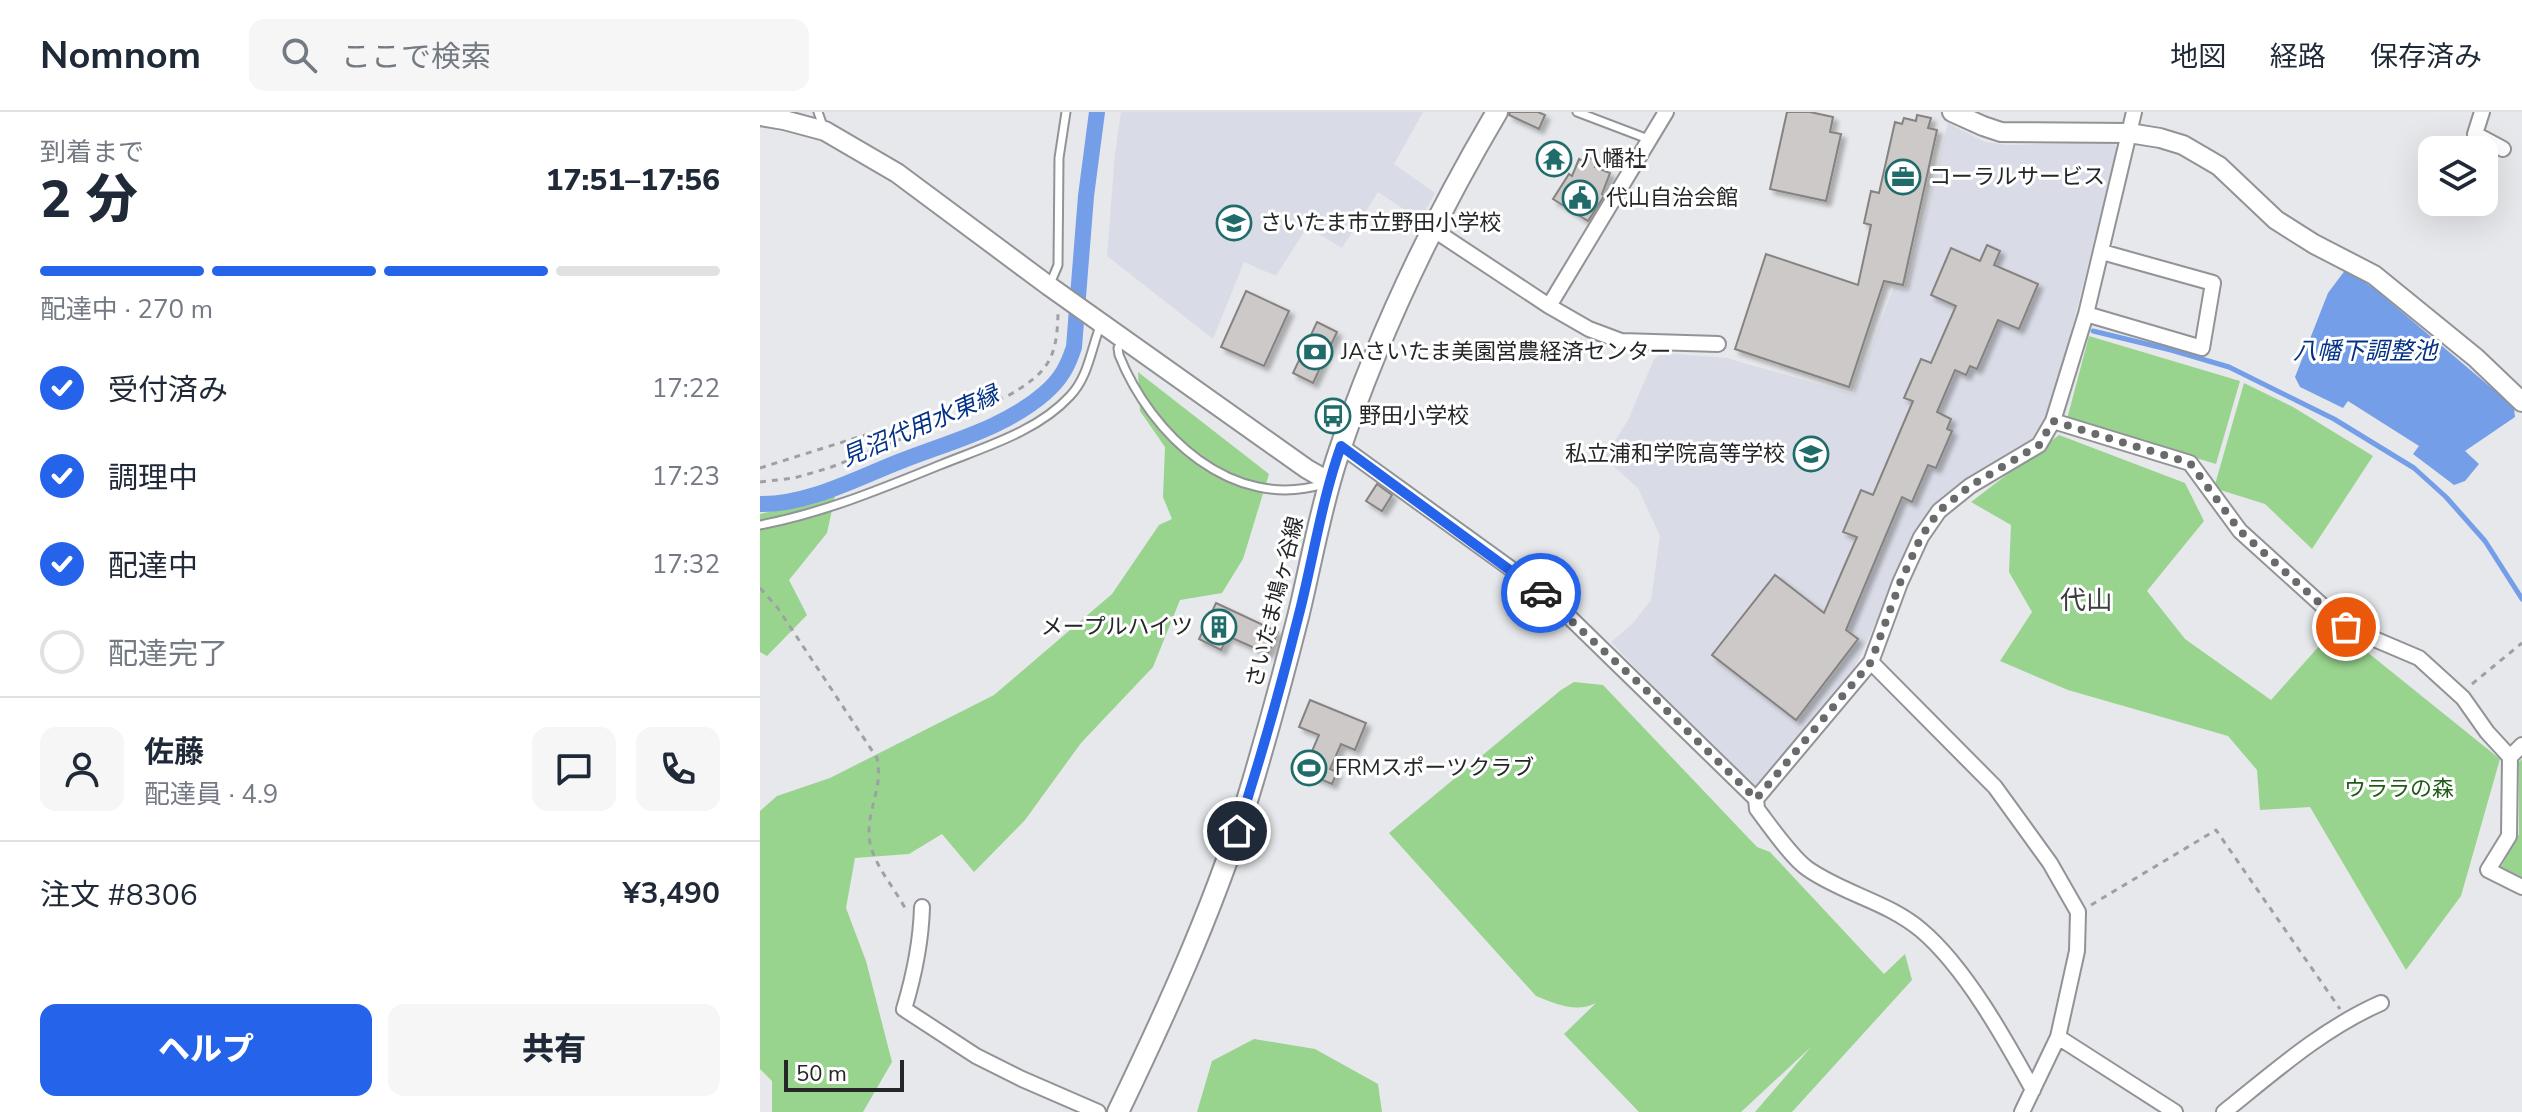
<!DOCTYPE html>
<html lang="ja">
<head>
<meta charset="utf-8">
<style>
	body { margin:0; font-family:"Nunito Sans","Noto Sans JP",sans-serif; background:#f6f6f7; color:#1f2937; height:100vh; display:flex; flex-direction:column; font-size:30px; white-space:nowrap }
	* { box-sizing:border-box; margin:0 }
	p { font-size:26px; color:#747a83 }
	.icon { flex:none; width:44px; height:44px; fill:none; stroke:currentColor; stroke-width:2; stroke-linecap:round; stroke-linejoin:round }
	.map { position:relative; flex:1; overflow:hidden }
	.drawer { display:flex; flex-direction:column; background:#fff; width:760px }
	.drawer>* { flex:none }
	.fabs { position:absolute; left:1658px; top:24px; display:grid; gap:16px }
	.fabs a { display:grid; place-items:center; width:80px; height:80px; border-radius:16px; background:#fff; box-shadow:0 8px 32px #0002; font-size:40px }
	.scale { position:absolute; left:24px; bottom:20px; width:120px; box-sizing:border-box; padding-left:8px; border:4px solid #252627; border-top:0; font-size:22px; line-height:28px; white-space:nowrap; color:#252627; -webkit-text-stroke:6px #fff; paint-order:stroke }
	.pin { position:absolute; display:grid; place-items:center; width:68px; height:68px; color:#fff; margin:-34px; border:4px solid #fff; border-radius:50%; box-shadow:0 2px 8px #0007 }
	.courier { position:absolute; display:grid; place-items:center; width:80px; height:80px; margin:-40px; border:6px solid #2563eb; border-radius:50%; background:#fff; color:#222; box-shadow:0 2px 10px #0007 }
	.overview em { font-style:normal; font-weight:800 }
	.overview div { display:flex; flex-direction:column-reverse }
	.overview { display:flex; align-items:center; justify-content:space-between; height:136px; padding:0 40px }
	h1 { font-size:52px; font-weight:800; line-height:60px }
	.bar { display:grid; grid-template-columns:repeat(4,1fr); gap:12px 8px; align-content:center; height:96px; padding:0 40px }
	.bar i { height:10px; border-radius:6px; background:#e0e1e3 }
	.bar .active { background:#2563eb }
	.bar p { grid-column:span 4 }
	.line { display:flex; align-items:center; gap:20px; padding:0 40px; border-top:2px solid #e0e1e3 }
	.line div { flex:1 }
	.round { display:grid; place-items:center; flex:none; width:84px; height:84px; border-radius:16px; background:#f6f6f7 }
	ol { padding:0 40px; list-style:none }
	li { display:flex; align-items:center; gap:24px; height:88px }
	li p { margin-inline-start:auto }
	li .icon { padding:8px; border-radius:50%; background:#2563eb; color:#fff; stroke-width:4 }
	li:last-child { color:#747a83 }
	li i { width:44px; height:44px; border:4px solid #e0e1e3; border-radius:50% }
	.primary-button { display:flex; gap:16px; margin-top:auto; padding:16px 40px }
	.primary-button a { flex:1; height:92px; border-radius:16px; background:#2563eb; color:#fff; font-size:32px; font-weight:800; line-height:92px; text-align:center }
	.primary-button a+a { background:#f6f6f7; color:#1f2937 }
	header { display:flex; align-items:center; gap:48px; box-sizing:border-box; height:112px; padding:0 40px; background:#fff; border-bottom:2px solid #e0e1e3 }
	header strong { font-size:38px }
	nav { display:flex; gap:44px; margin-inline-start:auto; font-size:28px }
	.search { width:560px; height:72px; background:#f6f6f7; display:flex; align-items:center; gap:20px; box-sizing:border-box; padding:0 28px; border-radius:16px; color:#747a83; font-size:30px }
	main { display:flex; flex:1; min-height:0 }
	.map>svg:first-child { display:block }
	.built { fill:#d9dce6 }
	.green { fill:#98d48e }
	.water { fill:#749ee7 }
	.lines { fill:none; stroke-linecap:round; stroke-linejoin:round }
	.stream { stroke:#749ee7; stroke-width:5 }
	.canal { stroke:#749ee7; stroke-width:16 }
	.building { fill:#cdc9c8; stroke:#858280; stroke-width:2; filter:url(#shadow) }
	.service-casing { stroke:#929396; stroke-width:11 }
	.minor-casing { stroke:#929396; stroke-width:18 }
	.tertiary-casing { stroke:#929396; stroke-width:22 }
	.secondary-casing { stroke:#929396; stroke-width:24 }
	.path { stroke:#9fa0a3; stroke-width:3; stroke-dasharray:6 6; stroke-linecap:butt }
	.service { stroke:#fff; stroke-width:7 }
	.minor { stroke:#fff; stroke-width:14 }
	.tertiary { stroke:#fff; stroke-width:18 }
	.secondary { stroke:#fff; stroke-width:20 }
	.done { stroke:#696a6c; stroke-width:8; stroke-dasharray:0 14.4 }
	.route { stroke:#2563eb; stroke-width:10 }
	.labels { text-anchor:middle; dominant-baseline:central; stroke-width:6; stroke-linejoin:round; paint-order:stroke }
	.poi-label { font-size:22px; fill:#252627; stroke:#fff; text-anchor:start }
	.street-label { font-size:22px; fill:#252627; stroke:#fff }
	.park-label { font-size:22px; fill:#205c16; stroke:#fff }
	.water-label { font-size:24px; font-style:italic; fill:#033286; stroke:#fff }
	.quarter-label { font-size:26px; fill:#3e3e41; stroke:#fff }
</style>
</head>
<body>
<header>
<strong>Nomnom</strong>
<div class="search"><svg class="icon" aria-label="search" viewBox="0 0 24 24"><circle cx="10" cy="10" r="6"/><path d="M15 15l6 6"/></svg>ここで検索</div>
<nav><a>地図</a><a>経路</a><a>保存済み</a></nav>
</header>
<main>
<section class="drawer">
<div class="overview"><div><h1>2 分</h1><p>到着まで</p></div><em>17:51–17:56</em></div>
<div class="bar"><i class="active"></i><i class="active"></i><i class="active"></i><i></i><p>配達中 · 270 m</p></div>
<ol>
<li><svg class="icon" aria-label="check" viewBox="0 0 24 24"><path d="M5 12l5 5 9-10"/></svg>受付済み<p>17:22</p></li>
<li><svg class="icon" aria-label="check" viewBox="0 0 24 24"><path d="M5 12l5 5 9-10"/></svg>調理中<p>17:23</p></li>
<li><svg class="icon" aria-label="check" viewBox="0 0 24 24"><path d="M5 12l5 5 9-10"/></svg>配達中<p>17:32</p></li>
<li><i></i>配達完了</li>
</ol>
<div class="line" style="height:144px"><a class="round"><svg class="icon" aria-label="person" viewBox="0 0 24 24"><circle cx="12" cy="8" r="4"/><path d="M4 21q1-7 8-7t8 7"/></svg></a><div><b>佐藤</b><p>配達員 · 4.9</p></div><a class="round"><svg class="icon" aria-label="chat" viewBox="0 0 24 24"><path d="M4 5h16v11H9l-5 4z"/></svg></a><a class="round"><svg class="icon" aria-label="phone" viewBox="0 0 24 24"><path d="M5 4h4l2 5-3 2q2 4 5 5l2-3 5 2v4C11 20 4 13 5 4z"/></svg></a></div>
<div class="line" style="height:104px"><div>注文 #8306</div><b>¥3,490</b></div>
<div class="primary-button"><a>ヘルプ</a><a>共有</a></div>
</section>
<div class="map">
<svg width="1762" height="1000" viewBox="0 0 1762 1000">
	<defs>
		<filter id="shadow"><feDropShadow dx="4.5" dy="4.5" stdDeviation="2" flood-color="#0004"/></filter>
	</defs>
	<rect width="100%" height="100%" fill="#e7e8eb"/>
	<path class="built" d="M361,0H663L634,52L675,81L660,108L618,80L582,136L547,115L516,164L484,150L453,227L347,144L355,42Z
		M1188,11L1225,30L1249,33L1353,30L1357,36L1285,325L1195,380L1133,474L1091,563L997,677L924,607L851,530L873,511L891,488L900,424L878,376L844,346L868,308L894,247L902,241L967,246L1093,282L1134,175L1147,178Z"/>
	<path class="green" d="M1329,224L1480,269L1456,352L1307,307Z
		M378,260L509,362L483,447L462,481L420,488L393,555L321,631L265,708L214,760L182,722L149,742L95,746L86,796L106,849L132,950L103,1000H12V969L0,957V699L17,684L70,666L234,583L352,482L399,413L412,407L403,385L405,335L380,299Z
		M1484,271L1533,295L1613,344L1552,437L1505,392L1454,376Z
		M1299,323L1425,371L1444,409L1387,479L1425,527L1511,588L1576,515L1740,647L1701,784L1646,858L1550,695L1500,698L1497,658L1468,624L1308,578L1240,549L1272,500L1249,460L1251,413L1211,390Z
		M75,384L67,421L29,468L47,503L7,544L0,540V402Z
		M814,570L843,573L997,735L1010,740L1124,862L1145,842L1152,868L1032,1000H995L1051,935L981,1000H879L804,922L836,891C817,901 795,892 776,884L629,721L801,578Z
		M1762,647V765L1741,755L1759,722V650Z
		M494,927L555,937L618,972L622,1000H437L452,949Z"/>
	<path class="water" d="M1586,157L1616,178L1754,295L1755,305L1705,339L1719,352L1705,369L1694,373L1653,342L1659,334L1588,289L1583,296L1540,275L1535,265L1568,181Z"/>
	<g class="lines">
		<path class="stream" d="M1333,219L1411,238L1469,255L1574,307L1654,356L1686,385L1725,429L1762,487"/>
		<path class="canal" d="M0,392C48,393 97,366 141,349C189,330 245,316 285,281C301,267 308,254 314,235L326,84L337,0"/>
	</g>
	<path class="building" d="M750,0H778L785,3L779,17L749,3Z
		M1027,0H1050L1073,5L1070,20L1081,22L1066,89L1010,77Z
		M1157,3L1171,6L1168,16L1177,18L1143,173L1124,169L1089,275L975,237L1006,142L1098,173L1111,113L1104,111L1111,79L1119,81L1135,10L1142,12L1144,6L1156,9Z
		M825,44L838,49L835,55L850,61L842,82L844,84L828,109L793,87L809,62L812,64L819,47L823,49Z
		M1227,133L1240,139L1234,153L1278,172L1259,217L1238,208L1217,257L1210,254L1206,263L1195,258L1177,300L1191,307L1187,317L1192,319L1176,356L1168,353L1152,390L1142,385L1086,518L1098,527L1036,608L952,543L1015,463L1064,501L1097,425L1083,420L1101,378L1113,383L1153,289L1144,286L1161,247L1171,251L1196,194L1171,183L1191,136L1220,149Z
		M486,179L529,199L504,254L461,235Z
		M557,210L577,220L553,271L533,261Z
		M617,372L632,383L622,399L606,389Z
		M456,491L518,520L508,542L468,524L461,538L439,527Z
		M550,588L606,611L595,638L581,632L570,657L577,660L572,672L543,660L559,623L539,615Z"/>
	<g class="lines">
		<g class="service-casing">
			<path id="service" d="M58,0L64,17
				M817,0L888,27
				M290,172L298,153L299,46L306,0
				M363,226L358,236L359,243C391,323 472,400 564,372
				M0,413C63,401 121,377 180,353C224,335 277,320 310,284C329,264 331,236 341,212"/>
		</g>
		<g class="minor-casing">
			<path id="minor" d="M1722,0L1715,22L1743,37
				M671,116L789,194L829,217L861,229L958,232
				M789,194L906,0
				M1326,202L1442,236L1453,171L1342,140
				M1293,309L1430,351L1480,419L1586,515L1659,546L1703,586L1727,620L1750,645
				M581,334L765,467L797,493L996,687L997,697C1010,714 1032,746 1048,757C1084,782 1128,790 1161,818C1205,855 1245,927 1273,978
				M1111,550L1235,675L1290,751L1318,800L1317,839L1298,925L1262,1000
				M1762,633L1750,645L1749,724L1728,758L1762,775
				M996,687L1111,550L1140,471L1161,425L1179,399L1210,374L1279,333L1293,309L1326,202L1374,0
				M162,795C161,830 154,864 144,897L216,944L262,967L338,1000
				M1298,925L1415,1000
				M1464,1000C1514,960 1562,917 1621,891"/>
		</g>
		<g class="tertiary-casing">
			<path id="tertiary" d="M1192,0L1223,14L1241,20L1369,21L1400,26L1423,33L1459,54L1516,108L1554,132L1614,163L1716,246L1762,290
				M0,4L24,8L65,19L137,61L289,174L547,357L570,370"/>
		</g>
		<g class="secondary-casing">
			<path id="secondary" d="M358,1000C410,892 459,784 493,669C509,615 524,560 538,505C551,452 560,398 577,346C617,225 672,110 737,0"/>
		</g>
		<path class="path" d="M0,356L121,318
			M0,370L34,366L69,356L246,285C287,261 297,249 298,201
			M0,476L17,495L117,646C123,675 109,693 109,721C109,749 135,775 147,800
			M1712,572L1762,531
			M1331,793L1456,718L1580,897"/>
		<use href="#service" class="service"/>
		<use href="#minor" class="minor"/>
		<use href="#tertiary" class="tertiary"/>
		<use href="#secondary" class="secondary"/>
	</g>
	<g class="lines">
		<path class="done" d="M781,481L883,575L996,687L1111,550L1140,471L1161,425L1179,399L1210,374L1279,333L1293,309L1430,351L1480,419L1586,515"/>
		<path class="route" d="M477,719C500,649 520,578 538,506C553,449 561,390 581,334L781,481"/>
	</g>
	<defs>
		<g id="temple-ring" transform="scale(1.8)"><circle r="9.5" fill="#fff" stroke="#206c6a" stroke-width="1.5"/><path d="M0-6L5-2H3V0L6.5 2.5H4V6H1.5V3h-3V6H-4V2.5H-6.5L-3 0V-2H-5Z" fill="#206c6a"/></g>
		<g id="office-ring" transform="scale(1.8)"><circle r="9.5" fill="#fff" stroke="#206c6a" stroke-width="1.5"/><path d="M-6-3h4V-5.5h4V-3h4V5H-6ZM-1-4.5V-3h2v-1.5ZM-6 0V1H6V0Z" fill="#206c6a"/></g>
		<g id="civic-ring" transform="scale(1.8)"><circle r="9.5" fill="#fff" stroke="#206c6a" stroke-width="1.5"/><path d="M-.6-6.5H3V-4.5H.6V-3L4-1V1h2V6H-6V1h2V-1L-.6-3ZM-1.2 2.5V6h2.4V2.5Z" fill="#206c6a"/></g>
		<g id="school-ring" transform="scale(1.8)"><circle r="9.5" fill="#fff" stroke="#206c6a" stroke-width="1.5"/><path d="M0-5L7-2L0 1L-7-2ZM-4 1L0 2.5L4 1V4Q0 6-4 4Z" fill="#206c6a"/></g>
		<g id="bank-ring" transform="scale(1.8)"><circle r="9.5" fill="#fff" stroke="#206c6a" stroke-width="1.5"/><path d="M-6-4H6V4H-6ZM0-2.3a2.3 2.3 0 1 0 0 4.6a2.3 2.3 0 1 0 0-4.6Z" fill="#206c6a"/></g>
		<g id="bus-ring" transform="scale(1.8)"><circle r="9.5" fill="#fff" stroke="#206c6a" stroke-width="1.5"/><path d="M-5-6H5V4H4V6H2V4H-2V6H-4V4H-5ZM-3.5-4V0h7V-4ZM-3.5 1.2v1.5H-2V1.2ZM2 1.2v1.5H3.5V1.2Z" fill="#206c6a"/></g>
		<g id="building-ring" transform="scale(1.8)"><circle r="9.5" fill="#fff" stroke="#206c6a" stroke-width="1.5"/><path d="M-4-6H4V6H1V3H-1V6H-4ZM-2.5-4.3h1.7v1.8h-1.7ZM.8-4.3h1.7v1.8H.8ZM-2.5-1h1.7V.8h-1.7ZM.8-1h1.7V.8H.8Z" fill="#206c6a"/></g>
		<g id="stadium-ring" transform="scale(1.8)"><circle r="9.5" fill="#fff" stroke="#206c6a" stroke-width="1.5"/><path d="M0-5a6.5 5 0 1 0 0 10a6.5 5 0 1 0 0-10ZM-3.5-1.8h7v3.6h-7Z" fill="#206c6a"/></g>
	</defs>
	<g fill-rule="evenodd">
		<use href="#temple-ring" x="794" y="47"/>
		<use href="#office-ring" x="1143" y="65"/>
		<use href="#civic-ring" x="820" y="86"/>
		<use href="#school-ring" x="474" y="111"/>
		<use href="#bank-ring" x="555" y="240"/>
		<use href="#bus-ring" x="573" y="304"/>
		<use href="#school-ring" x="1051" y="342"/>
		<use href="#building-ring" x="459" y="515"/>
		<use href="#stadium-ring" x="549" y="656"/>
	</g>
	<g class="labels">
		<g class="poi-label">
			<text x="820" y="47">八幡社</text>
			<text x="1169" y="65">コーラルサービス</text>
			<text x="846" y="86">代山自治会館</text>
			<text x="500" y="111">さいたま市立野田小学校</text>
			<text x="581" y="240">JAさいたま美園営農経済センター</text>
			<text x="599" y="304">野田小学校</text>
			<text x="1025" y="342" text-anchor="end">私立浦和学院高等学校</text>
			<text x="433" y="515" text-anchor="end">メープルハイツ</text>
			<text x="575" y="656">FRMスポーツクラブ</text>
		</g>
		<g class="street-label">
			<text transform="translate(515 490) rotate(-76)">さいたま鳩ヶ谷線</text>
		</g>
		<g class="park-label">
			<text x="1639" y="677">ウララの森</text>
		</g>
		<g class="water-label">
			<text x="1605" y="239">八幡下調整池</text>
			<text transform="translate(160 314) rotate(-23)">見沼代用水東縁</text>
		</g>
		<g class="quarter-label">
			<text x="1326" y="488">代山</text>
		</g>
	</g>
</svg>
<div class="fabs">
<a><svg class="icon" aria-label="layers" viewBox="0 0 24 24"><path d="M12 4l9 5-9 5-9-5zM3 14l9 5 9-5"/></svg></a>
</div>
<div class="scale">50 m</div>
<div class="pin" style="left:1586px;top:515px;background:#ea580c"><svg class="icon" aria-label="bag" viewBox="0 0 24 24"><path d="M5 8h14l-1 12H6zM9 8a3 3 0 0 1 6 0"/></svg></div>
<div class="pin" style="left:477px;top:719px;background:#1f2937"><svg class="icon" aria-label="home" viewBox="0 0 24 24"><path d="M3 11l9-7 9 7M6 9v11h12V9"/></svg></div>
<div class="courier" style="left:781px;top:481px"><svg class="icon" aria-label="car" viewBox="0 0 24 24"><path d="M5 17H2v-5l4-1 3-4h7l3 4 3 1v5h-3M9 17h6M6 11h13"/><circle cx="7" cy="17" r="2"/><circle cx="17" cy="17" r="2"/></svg></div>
</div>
</main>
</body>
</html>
